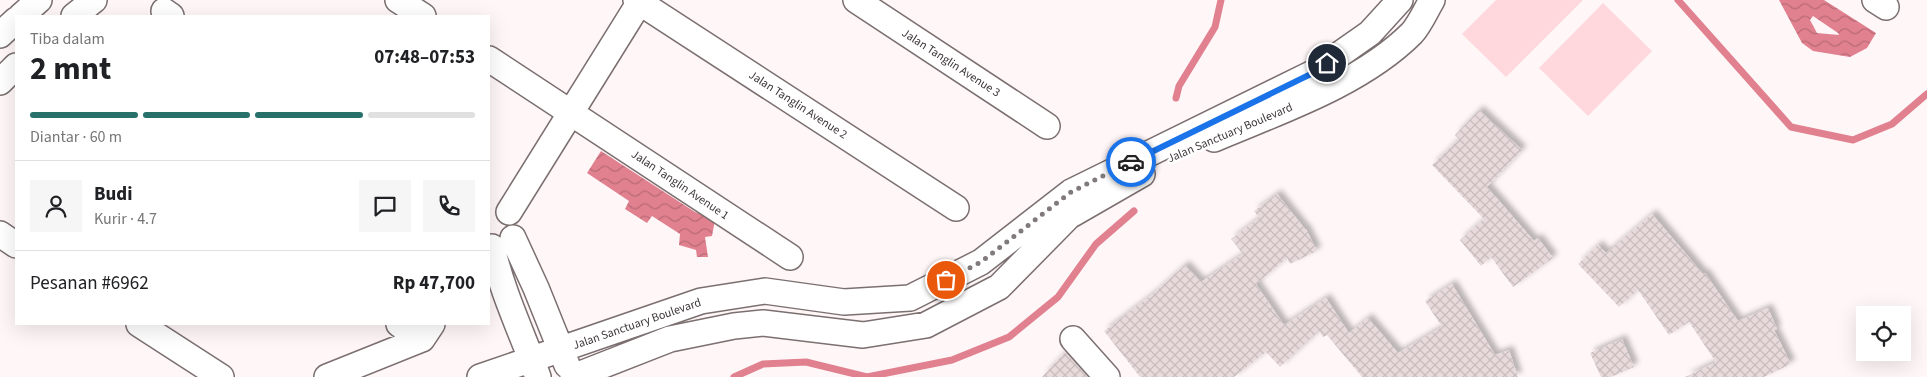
<!DOCTYPE html>
<html lang="id">
<head>
<meta charset="utf-8">
<style>
	body { margin:0; font-family:"Source Sans 3",sans-serif; background:#f6f6f6; color:#202124; height:100vh; display:flex; flex-direction:column; font-size:19px; white-space:nowrap }
	* { box-sizing:border-box; margin:0 }
	p { font-size:16px; color:#757577 }
	.icon { flex:none; width:28px; height:28px; fill:none; stroke:currentColor; stroke-width:2; stroke-linecap:round; stroke-linejoin:round }
	.map { position:relative; flex:1; overflow:hidden }
	.details { position:absolute; left:15px; top:15px; width:475px; height:310px; display:flex; flex-direction:column; background:#fff; border-radius:0px; box-shadow:0 5px 20px #0002 }
	.details>* { flex:none }
	.tools { position:absolute; left:1856px; top:306px; display:grid; gap:10px }
	.tools a { display:grid; place-items:center; width:55px; height:55px; border-radius:0px; background:#fff; box-shadow:0 5px 20px #0002; font-size:25px }
	.pin { position:absolute; display:grid; place-items:center; width:42px; height:42px; color:#fff; margin:-21px; border:2px solid #fff; border-radius:50%; box-shadow:0 1px 5px #0007 }
	.courier { position:absolute; display:grid; place-items:center; width:50px; height:50px; margin:-25px; border:4px solid #1a73e8; border-radius:50%; background:#fff; color:#222; box-shadow:0 1px 6px #0007 }
	.summary em { font-style:normal; font-weight:700 }
	.summary div { display:flex; flex-direction:column-reverse }
	.summary { display:flex; align-items:center; justify-content:space-between; height:85px; padding:0 15px }
	h1 { font-size:32px; font-weight:700; line-height:38px }
	.bar { display:grid; grid-template-columns:repeat(4,1fr); gap:8px 5px; align-content:center; height:60px; padding:0 15px }
	.bar i { height:6px; border-radius:4px; background:#e0e0e0 }
	.bar .selected { background:#28706a }
	.bar p { grid-column:span 4 }
	.line { display:flex; align-items:center; gap:12px; padding:0 15px; border-top:1px solid #e0e0e0 }
	.line div { flex:1 }
	.round { display:grid; place-items:center; flex:none; width:52px; height:52px; border-radius:0px; background:#f6f6f6 }
	.map>svg:first-child { display:block }
	.green { fill:#fed8dc }
	.water { fill:url(#water-waves); fill-rule:evenodd }
	.lines { fill:none; stroke-linecap:round; stroke-linejoin:round }
	.stream { stroke:#e1818f; stroke-width:7 }
	.building { fill:url(#building-cross-hatch); filter:url(#shadow) }
	.street-casing { stroke:#7b6f70; stroke-width:28 }
	.street { stroke:#fff; stroke-width:25 }
	.done { stroke:#817a7b; stroke-width:5; stroke-dasharray:0 9 }
	.route { stroke:#1a73e8; stroke-width:6 }
	.labels { text-anchor:middle; dominant-baseline:central; stroke-width:5; stroke-linejoin:round; paint-order:stroke }
	.street-label { font-size:12px; fill:#3d3738; stroke:#fff }
</style>
</head>
<body>
<div class="map">
<svg width="1927" height="377" viewBox="0 0 1927 377">
	<defs>
		<pattern id="water-waves" width="16" height="10" patternUnits="userSpaceOnUse" patternTransform="scale(1.25)"><rect width="16" height="10" fill="#e1818f"/><path d="M0 5q4-4 8 0t8 0" fill="none" stroke="#b86a76"/></pattern>
		<pattern id="building-cross-hatch" width="8" height="8" patternUnits="userSpaceOnUse" patternTransform="scale(1.25)"><rect width="8" height="8" fill="#e8dadb"/><path d="M0 0l8 8M0 8l8-8" fill="none" stroke="#c8bcbd"/></pattern>
		<filter id="shadow"><feDropShadow dx="4.5" dy="-4.5" stdDeviation="2.5" flood-color="#0004"/></filter>
	</defs>
	<rect width="100%" height="100%" fill="#fff6f7"/>
	<path class="green" d="M1496,0H1583L1506,77L1462,34Z
		M1603,3L1652,51L1588,116L1539,68Z"/>
	<path class="water" d="M1779,0H1824L1876,33L1867,48L1850,57L1813,51L1802,43ZM1813,16L1838,33L1839,35L1817,33L1810,20Z
		M601,151L695,212L715,220L712,236L705,237L708,257H697L696,250L679,245L680,234L652,216L647,223L625,209L629,201L587,173Z"/>
	<g class="lines">
		<path class="stream" d="M1678,0L1791,127L1853,140L1892,124L1927,94
			M1176,98L1179,86L1215,27L1221,0
			M734,377L763,364L806,362L867,377L952,360L1009,337L1058,297L1096,244L1134,211"/>
	</g>
	<path class="building" d="M1479,110L1522,150L1487,187L1534,241L1538,238L1553,258L1513,287L1491,257L1481,266L1460,240L1484,219L1432,165L1459,139L1455,135Z
		M1277,194L1305,229H1306L1317,251L1290,264L1287,258L1256,284L1284,325L1326,298L1349,333L1368,318L1398,353L1442,327L1425,301L1452,284L1495,355L1509,350L1518,377H1362L1327,335L1323,337L1319,331L1280,367L1266,352L1234,377H1140L1104,331L1154,293L1185,265L1201,282L1243,254L1231,239L1259,218L1254,211Z
		M1652,214L1703,274L1705,273L1738,321L1768,308L1777,329L1774,330L1791,364L1764,377H1685L1716,362L1689,322L1669,335L1638,290L1619,307L1578,264L1598,245L1606,253Z
		M1622,339L1634,367L1611,377H1601L1590,353Z
		M1065,352L1088,377H1042Z"/>
	<g class="lines">
		<g class="street-casing">
			<path id="street" d="M398,0L423,16
				M636,0L956,208
				M856,0L1047,126
				M1875,0L1886,7
				M164,11L171,16
				M21,16L39,0
				M74,16L94,0
				M0,35L16,20
				M489,59L790,257
				M0,82L16,66
				M1214,139C1280,111 1361,84 1412,33C1420,24 1426,10 1432,0
				M509,212L641,0
				M0,234L16,245
				M513,238L536,288L567,365
				M492,247C502,292 522,333 538,377
				M139,324L221,377
				M399,324L422,339
				M1073,339L1107,377
				M327,377L422,339L432,324
				M480,377L701,301L765,291L844,302L910,298L981,262L1071,192L1313,73L1370,33L1400,0
				M573,377L670,339L734,326L763,323L863,335L926,325L999,287L1069,216L1142,174"/>
		</g>
		<use href="#street" class="street"/>
	</g>
	<g class="lines">
		<path class="done" d="M946,280L981,262L1071,192L1131,162"/>
		<path class="route" d="M1131,162L1313,73L1327,63"/>
	</g>
	<g class="labels">
		<g class="street-label">
			<text transform="translate(951 63) rotate(33)">Jalan Tanglin Avenue 3</text>
			<text transform="translate(798 105) rotate(33)">Jalan Tanglin Avenue 2</text>
			<text transform="translate(1230 133) rotate(-23)">Jalan Sanctuary Boulevard</text>
			<text transform="translate(680 185) rotate(34)">Jalan Tanglin Avenue 1</text>
			<text transform="translate(637 324) rotate(-19)">Jalan Sanctuary Boulevard</text>
		</g>
	</g>
</svg>
<div class="tools">
<a><svg class="icon" aria-label="locate" viewBox="0 0 24 24"><circle cx="12" cy="12" r="6"/><path d="M12 2v4M12 18v4M2 12h4M18 12h4"/></svg></a>
</div>
<div class="pin" style="left:946px;top:280px;background:#ea580c"><svg class="icon" aria-label="bag" viewBox="0 0 24 24"><path d="M5 8h14l-1 12H6zM9 8a3 3 0 0 1 6 0"/></svg></div>
<div class="pin" style="left:1327px;top:63px;background:#1f2937"><svg class="icon" aria-label="home" viewBox="0 0 24 24"><path d="M3 11l9-7 9 7M6 9v11h12V9"/></svg></div>
<div class="courier" style="left:1131px;top:162px"><svg class="icon" aria-label="car" viewBox="0 0 24 24"><path d="M5 17H2v-5l4-1 3-4h7l3 4 3 1v5h-3M9 17h6M6 11h13"/><circle cx="7" cy="17" r="2"/><circle cx="17" cy="17" r="2"/></svg></div>
<section class="details">
<div class="summary"><div><h1>2 mnt</h1><p>Tiba dalam</p></div><em>07:48–07:53</em></div>
<div class="bar"><i class="selected"></i><i class="selected"></i><i class="selected"></i><i></i><p>Diantar · 60 m</p></div>
<div class="line" style="height:90px"><a class="round"><svg class="icon" aria-label="person" viewBox="0 0 24 24"><circle cx="12" cy="8" r="4"/><path d="M4 21q1-7 8-7t8 7"/></svg></a><div><b>Budi</b><p>Kurir · 4.7</p></div><a class="round"><svg class="icon" aria-label="chat" viewBox="0 0 24 24"><path d="M4 5h16v11H9l-5 4z"/></svg></a><a class="round"><svg class="icon" aria-label="phone" viewBox="0 0 24 24"><path d="M5 4h4l2 5-3 2q2 4 5 5l2-3 5 2v4C11 20 4 13 5 4z"/></svg></a></div>
<div class="line" style="height:65px"><div>Pesanan #6962</div><b>Rp 47,700</b></div>
</section>
</div>
</body>
</html>
